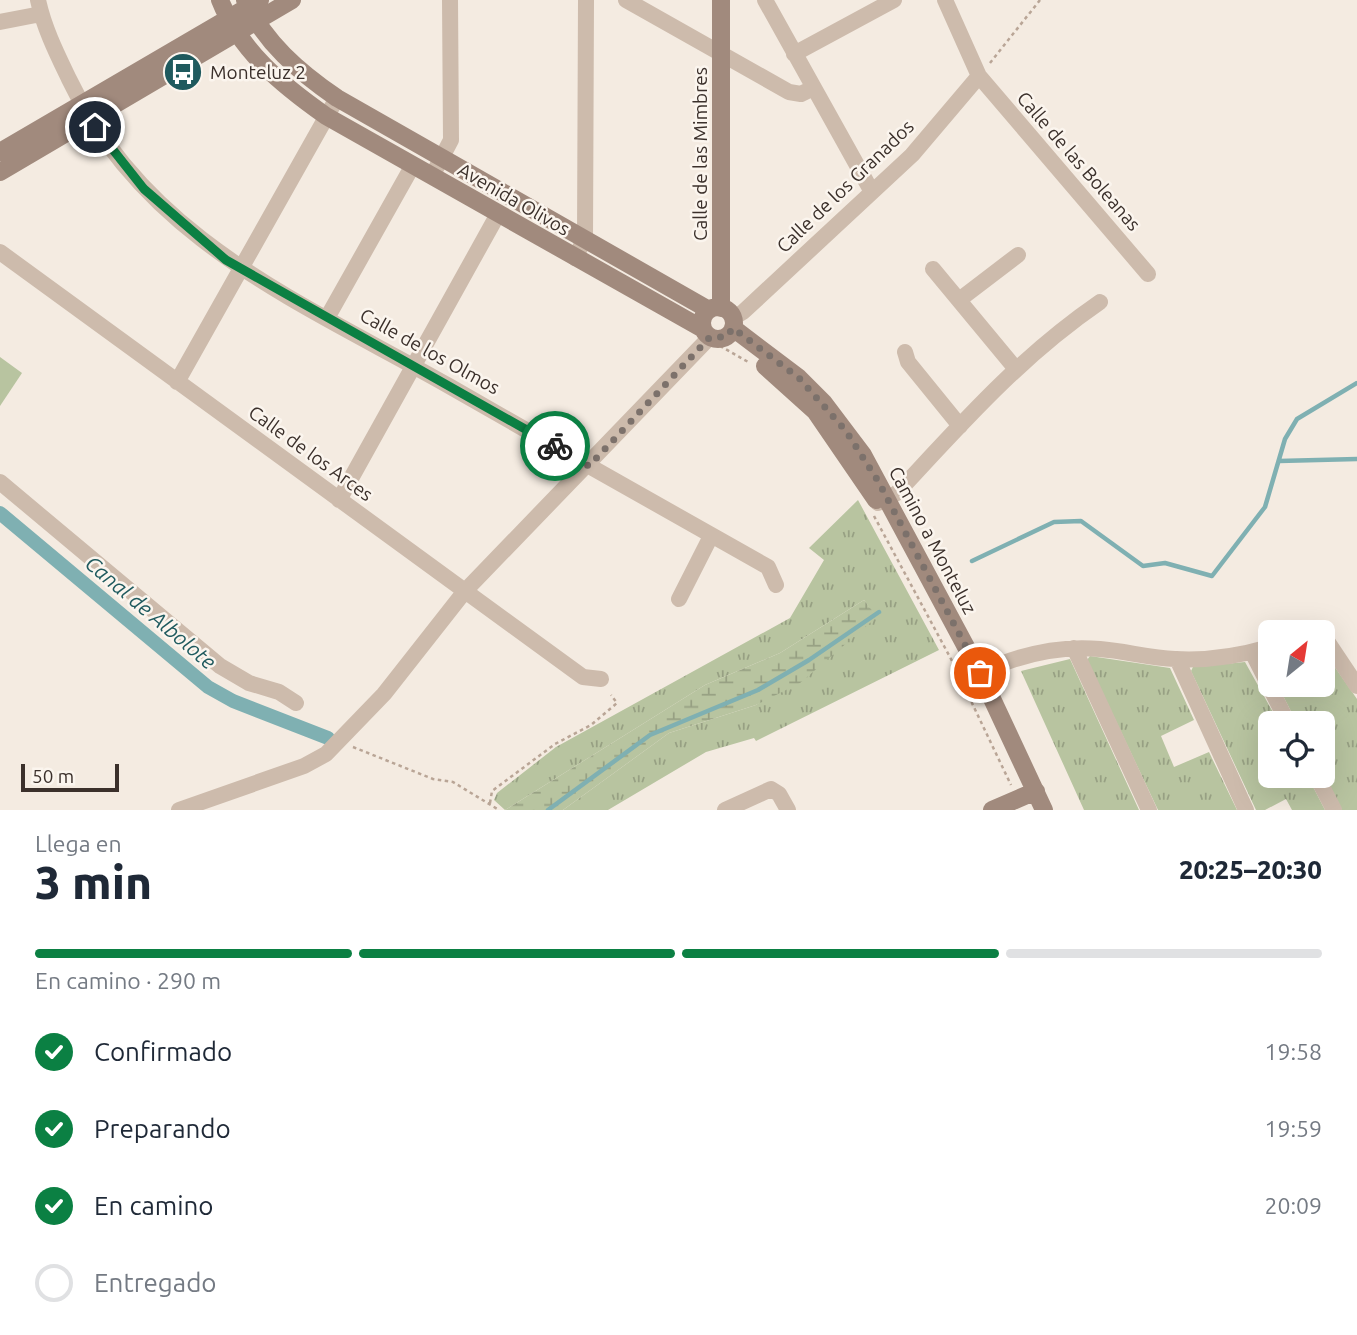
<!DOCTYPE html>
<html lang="es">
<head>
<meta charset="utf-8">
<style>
	body { margin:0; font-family:Ubuntu,sans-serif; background:#f2f2f3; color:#1f2937; height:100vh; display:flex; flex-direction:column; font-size:26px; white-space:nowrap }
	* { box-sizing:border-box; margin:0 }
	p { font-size:23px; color:#747a83 }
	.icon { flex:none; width:38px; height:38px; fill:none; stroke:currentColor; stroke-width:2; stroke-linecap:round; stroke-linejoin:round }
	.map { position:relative; height:810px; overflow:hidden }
	.sheet { display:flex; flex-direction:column; background:#fff; flex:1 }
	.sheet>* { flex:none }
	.needle { width:46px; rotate:30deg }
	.controls { position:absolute; left:1258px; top:620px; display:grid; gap:14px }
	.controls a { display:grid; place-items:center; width:77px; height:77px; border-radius:10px; background:#fff; box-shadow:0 7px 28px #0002; font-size:35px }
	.scale { position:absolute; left:21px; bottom:18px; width:98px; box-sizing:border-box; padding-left:7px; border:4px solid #3b302b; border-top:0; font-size:19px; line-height:24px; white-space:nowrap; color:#3b302b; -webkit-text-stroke:5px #fbf5ee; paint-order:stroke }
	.pin { position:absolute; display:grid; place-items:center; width:60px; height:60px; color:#fff; margin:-30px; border:4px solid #fff; border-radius:50%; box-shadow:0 2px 7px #0007 }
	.courier { position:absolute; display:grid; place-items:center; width:70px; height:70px; margin:-35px; border:5px solid #0b8043; border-radius:50%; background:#fff; color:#222; box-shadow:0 2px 9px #0007 }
	.headline em { font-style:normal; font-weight:800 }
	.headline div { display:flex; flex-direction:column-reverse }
	.headline { display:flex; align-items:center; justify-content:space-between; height:119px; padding:0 35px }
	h1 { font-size:46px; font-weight:800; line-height:52px }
	.bar { display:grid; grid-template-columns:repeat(4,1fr); gap:10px 7px; align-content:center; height:84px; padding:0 35px }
	.bar i { height:9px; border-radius:5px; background:#e0e1e3 }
	.bar .current { background:#0b8043 }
	.bar p { grid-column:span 4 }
	ol { padding:0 35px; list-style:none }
	li { display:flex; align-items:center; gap:21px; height:77px }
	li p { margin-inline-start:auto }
	li .icon { padding:7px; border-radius:50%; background:#0b8043; color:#fff; stroke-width:4 }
	li:last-child { color:#747a83 }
	li i { width:38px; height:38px; border:4px solid #e0e1e3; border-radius:50% }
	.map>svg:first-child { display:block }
	.grass { fill:url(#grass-tufts) }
	.wetland { fill:url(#wetland-marsh) }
	.park { fill:#b8c4a0 }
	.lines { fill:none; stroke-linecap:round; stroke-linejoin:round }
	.stream { stroke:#7fb0b2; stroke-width:4.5 }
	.canal { stroke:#7fb0b2; stroke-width:14 }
	.path { stroke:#b9a596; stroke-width:2.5; stroke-dasharray:3.5 3.5; stroke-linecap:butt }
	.street { stroke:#cdbbac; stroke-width:16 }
	.secondary { stroke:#a18a7d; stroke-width:18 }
	.done { stroke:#7c716b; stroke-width:7; stroke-dasharray:0 12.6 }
	.route { stroke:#0b8043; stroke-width:9 }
	.labels { text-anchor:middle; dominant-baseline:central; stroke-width:5; stroke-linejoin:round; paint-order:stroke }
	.poi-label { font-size:19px; fill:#3b302b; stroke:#fbf5ee; text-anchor:start }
	.street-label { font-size:19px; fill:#3b302b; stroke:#fbf5ee }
	.water-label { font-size:21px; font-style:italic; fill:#1f5a5e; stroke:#fbf5ee }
</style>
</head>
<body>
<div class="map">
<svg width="1357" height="810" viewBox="0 0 1357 810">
	<defs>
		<pattern id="grass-tufts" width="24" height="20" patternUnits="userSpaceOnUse" patternTransform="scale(1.75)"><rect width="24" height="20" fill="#b8c4a0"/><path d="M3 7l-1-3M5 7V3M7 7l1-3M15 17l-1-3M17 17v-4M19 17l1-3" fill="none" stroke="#97a083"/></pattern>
		<pattern id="wetland-marsh" width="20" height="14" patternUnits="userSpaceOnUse" patternTransform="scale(1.75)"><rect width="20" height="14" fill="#b8c4a0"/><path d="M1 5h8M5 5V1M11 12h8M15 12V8" fill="none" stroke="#97a083"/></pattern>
	</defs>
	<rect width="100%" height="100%" fill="#f4ebe1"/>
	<path class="grass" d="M858,500L939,650L756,741L754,738L706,752L608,810H563L669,733L756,705L876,617L864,600L780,653L705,685L505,810L494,800L497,793L556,747L790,618L824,560L809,548Z
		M1323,650L1357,699V810H1342L1323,773V723H1297L1277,684H1323Z
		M1090,656L1170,668L1194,720L1161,736L1174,767L1209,752L1237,810H1158L1087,660Z
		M1070,659L1139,810H1084L1021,671Z
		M1245,662L1279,723H1270V775H1307L1325,810H1292L1286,799L1265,810H1256L1191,671L1193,667Z"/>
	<path class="wetland" d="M864,600L877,617L800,683L756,705L669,733L563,810H505L705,685L780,653Z"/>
	<path class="park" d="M0,357L22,373L0,406Z"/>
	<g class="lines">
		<path class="stream" d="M1279,461L1357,459
			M972,561L1054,522L1081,521L1143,566L1165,563L1212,576L1265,507L1285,439L1297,419L1357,383
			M548,810L650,735L758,690L809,660L879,612"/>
		<path class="canal" d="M0,513L208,687L233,701L328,738"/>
		<path class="path" d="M990,63L1040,0
			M720,346L750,363
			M874,516L951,659L1011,785
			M353,747L433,779L453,782L499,810
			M490,803L492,791L555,744L591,725L617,703L611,695"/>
		<path class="street" d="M38,0C44,28 57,54 69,79C145,240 303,303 449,386C555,447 661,507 768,567L776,585
			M626,0L789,92L801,94L813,88
			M765,0L872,192
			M945,0L979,76L1148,274
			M0,22L41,14
			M794,54L894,0
			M432,176L451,140L450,0
			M0,252L583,677L601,679
			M575,258L585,238L586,0
			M933,269L1015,368
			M959,300L1018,255
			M327,318L413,165
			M733,318L743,312L912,155L979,76
			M905,352L908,362L960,426
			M177,382L337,98
			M0,482L220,666L249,683L279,692L296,703
			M339,500L498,214
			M878,503L897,493C963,422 1020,357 1100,302
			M679,599L711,536
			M1323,635L1357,686
			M1074,648L1149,810
			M1252,652L1288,723
			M1177,659L1246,810
			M980,673C1018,655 1058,645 1100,649C1125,651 1150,658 1175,659C1207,661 1239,656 1270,647
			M1316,775L1334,810
			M179,810L304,766L326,754L384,694L465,591L710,337
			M725,810L771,789L779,794L788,810"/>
		<path class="secondary" d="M220,0C240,51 282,85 326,116L703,329
			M245,0C264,42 299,72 337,98L709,310
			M721,0V308
			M0,152L260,0
			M0,172L292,0
			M702 323a16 16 0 1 1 32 0a16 16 0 1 1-32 0Z
			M733,328L799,378L823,402L863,455L980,673L1044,810
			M765,366L815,411L876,500
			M992,810L1036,791"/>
	</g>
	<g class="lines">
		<path class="done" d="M555,446L589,466L710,337H726L733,328L799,378L846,431L878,481L980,673"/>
		<path class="route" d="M95,127L144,189L226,260L555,446"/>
	</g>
	<defs>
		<g id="bus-disc" transform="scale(2.0125)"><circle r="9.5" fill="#1f5a5e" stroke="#fbf5ee"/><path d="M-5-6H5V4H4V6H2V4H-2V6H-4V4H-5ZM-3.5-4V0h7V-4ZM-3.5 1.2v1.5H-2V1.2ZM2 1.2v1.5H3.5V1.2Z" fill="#fff"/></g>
	</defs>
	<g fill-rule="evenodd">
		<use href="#bus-disc" x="183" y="72"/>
	</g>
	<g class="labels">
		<g class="poi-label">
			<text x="210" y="72">Monteluz 2</text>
		</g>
		<g class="street-label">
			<text transform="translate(700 154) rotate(-90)">Calle de las Mimbres</text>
			<text transform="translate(1079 161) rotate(49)">Calle de las Boleanas</text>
			<text transform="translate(845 186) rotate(-44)">Calle de los Granados</text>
			<text transform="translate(514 199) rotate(30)">Avenida Olivos</text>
			<text transform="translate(430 351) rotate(29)">Calle de los Olmos</text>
			<text transform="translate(311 453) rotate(36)">Calle de los Arces</text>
			<text transform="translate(933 540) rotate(62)">Camino a Monteluz</text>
		</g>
		<g class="water-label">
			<text transform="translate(151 612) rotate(40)">Canal de Albolote</text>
		</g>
	</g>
</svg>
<div class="controls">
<a><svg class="needle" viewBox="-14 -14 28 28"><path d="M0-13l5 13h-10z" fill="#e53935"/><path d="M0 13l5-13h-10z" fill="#747a83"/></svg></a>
<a><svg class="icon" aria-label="locate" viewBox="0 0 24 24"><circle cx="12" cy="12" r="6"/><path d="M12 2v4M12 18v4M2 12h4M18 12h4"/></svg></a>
</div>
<div class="scale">50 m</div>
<div class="pin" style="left:980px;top:673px;background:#ea580c"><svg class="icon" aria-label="bag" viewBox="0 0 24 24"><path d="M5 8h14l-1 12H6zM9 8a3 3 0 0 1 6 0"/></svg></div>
<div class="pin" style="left:95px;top:127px;background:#1f2937"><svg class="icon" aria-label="home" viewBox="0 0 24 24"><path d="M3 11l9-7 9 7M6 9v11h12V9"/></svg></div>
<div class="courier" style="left:555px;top:446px"><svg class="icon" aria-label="bike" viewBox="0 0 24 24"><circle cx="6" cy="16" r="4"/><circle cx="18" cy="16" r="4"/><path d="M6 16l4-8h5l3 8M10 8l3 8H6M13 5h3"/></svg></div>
</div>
<section class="sheet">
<div class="headline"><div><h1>3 min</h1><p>Llega en</p></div><em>20:25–20:30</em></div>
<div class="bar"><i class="current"></i><i class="current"></i><i class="current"></i><i></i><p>En camino · 290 m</p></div>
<ol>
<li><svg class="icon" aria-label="check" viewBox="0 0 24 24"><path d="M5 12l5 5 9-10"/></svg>Confirmado<p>19:58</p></li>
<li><svg class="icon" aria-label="check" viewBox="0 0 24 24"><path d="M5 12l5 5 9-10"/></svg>Preparando<p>19:59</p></li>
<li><svg class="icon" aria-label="check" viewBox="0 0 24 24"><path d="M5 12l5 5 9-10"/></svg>En camino<p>20:09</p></li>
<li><i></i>Entregado</li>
</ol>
</section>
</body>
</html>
